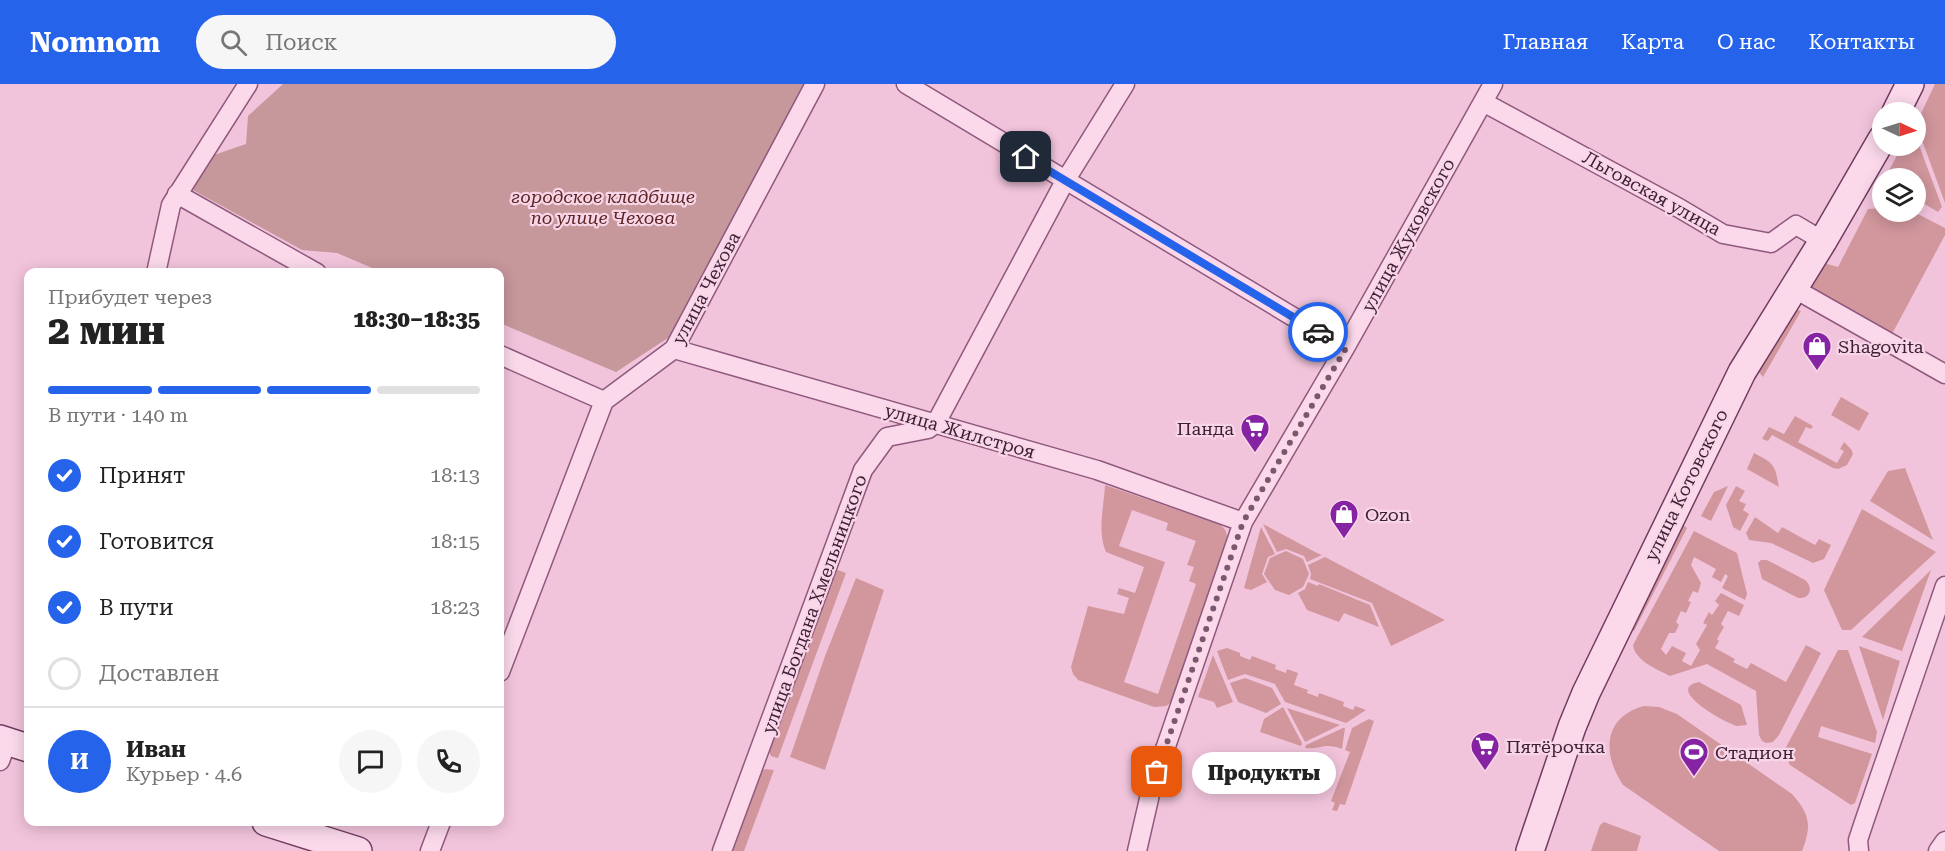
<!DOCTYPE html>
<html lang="ru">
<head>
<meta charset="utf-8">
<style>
	body { margin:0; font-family:"Roboto Serif",serif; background:#f6f6f6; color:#222; height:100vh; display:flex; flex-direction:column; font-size:22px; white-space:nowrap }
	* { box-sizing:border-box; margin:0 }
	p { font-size:20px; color:#767676 }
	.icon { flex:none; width:33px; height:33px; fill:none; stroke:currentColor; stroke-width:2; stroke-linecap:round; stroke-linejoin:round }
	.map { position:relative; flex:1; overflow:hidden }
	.details { position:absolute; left:24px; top:184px; width:480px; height:558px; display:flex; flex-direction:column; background:#fff; border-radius:12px; box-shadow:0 3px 15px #0003 }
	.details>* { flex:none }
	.needle { width:39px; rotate:94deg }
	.fabs { position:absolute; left:1872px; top:18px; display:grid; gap:12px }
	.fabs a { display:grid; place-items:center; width:54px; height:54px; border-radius:50%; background:#fff; box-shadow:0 3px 15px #0003; font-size:30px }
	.pin { position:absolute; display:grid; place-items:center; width:51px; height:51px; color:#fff; margin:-26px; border-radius:12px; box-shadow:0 3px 9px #0006 }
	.courier { position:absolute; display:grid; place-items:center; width:60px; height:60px; margin:-30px; border:4px solid #2563eb; border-radius:50%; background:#fff; color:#222; box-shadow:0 2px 8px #0007 }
	.bubble { position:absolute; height:42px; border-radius:21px; background:#fff; box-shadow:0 3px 15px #0003; font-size:20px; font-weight:800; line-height:42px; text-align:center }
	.head em { font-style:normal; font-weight:800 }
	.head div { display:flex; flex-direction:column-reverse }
	.head { display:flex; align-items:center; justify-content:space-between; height:102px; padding:0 24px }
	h1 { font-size:39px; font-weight:800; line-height:45px }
	.bar { display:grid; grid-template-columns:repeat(4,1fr); gap:9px 6px; align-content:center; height:72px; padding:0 24px }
	.bar i { height:8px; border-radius:4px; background:#e0e0e0 }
	.bar .on { background:#2563eb }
	.bar p { grid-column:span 4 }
	.line { display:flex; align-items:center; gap:15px; padding:0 24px; border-top:2px solid #e0e0e0 }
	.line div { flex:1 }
	.round { display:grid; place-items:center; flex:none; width:63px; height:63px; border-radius:32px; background:#f6f6f6 }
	ol { padding:0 24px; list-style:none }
	li { display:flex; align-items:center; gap:18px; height:66px }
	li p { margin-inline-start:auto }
	li .icon { padding:6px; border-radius:50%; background:#2563eb; color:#fff; stroke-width:4 }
	li:last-child { color:#767676 }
	li i { width:33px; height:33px; border:3px solid #e0e0e0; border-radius:50% }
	header { display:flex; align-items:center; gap:36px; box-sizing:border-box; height:84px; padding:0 30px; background:#2563eb; color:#fff }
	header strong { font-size:28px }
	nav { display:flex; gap:33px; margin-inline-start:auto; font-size:21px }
	.search { width:420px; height:54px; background:#f6f6f6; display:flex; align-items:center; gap:15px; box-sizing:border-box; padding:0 21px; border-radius:33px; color:#767676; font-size:22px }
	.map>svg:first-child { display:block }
	.green { fill:#d1979d; fill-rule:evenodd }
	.cemetery { fill:#c6979b }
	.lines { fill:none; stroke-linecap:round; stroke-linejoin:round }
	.street-casing { stroke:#8f597e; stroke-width:21 }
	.secondary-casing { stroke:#703c61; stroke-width:30 }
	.street { stroke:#fbd9eb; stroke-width:18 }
	.secondary { stroke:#fbd9eb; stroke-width:27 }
	.done { stroke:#7c586f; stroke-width:6; stroke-dasharray:0 10.8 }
	.route { stroke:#2563eb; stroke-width:8 }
	.labels { text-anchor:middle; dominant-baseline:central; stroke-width:4.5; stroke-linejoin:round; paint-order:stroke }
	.street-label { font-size:18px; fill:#3d1e35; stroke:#f8d5e7 }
	.park-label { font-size:18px; font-style:italic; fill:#5c2523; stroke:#f8d5e7 }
	.poi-label { font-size:18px; fill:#3d1e35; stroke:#f8d5e7; text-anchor:start }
</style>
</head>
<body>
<header>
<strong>Nomnom</strong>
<div class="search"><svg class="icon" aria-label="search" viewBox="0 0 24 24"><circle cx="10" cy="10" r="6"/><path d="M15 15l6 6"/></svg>Поиск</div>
<nav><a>Главная</a><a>Карта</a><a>О нас</a><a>Контакты</a></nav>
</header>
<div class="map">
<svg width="1945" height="767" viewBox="0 0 1945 767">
	<rect width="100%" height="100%" fill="#f2c4dc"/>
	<path class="green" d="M1935,0H1945V119L1916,40Z
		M1916,53L1942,123L1938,128L1916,115V94H1885L1902,62H1916Z
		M1882,124V128H1914L1945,144V151L1892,250L1814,205L1811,202L1824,179L1838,183L1868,125Z
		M1795,225L1801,227L1763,293L1757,286Z
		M1841,313L1869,329L1859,347L1831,331Z
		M1795,332L1813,342L1811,345L1806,343L1798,358L1837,379L1844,367L1840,365L1844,358L1851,365L1853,370L1847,381L1838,385L1833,384L1772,351L1768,357L1762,355L1769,343L1784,350Z
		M1754,369C1775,380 1775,381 1779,403L1747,385Z
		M1905,384L1933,456L1870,417L1888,387Z
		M1105,401L1219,440C1226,445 1227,448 1227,456L1173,617L1166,622L1154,623L1078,596L1073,590L1071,583L1088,522L1124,530L1129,514L1117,510L1119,504L1135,509L1144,483L1106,468C1097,448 1104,422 1105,401ZM1132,426L1168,439L1166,446L1196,457L1187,481L1194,483L1189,497L1196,500L1158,610L1124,598L1165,478L1119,462Z
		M1728,402L1711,437L1701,432L1714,408Z
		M1736,402L1745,407L1739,417L1746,420L1743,426L1749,430L1740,447L1733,443L1726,421Z
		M1862,425L1936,468L1851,546H1842L1824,506Z
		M1755,433L1778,449L1782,443L1815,461L1819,455L1831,461L1824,475L1813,479L1771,459L1749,456L1746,449Z
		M1263,440L1317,469L1322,471L1307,478L1304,472L1286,465L1277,468Z
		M1683,441L1687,444L1634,547L1629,544L1679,444Z
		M1261,443L1275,470L1268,473L1262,490L1267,498L1251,506L1244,504Z
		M1694,447L1737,469L1747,510L1745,516L1722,504L1728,492L1725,490L1721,498L1712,493L1716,485L1694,473L1691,481L1701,499L1698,509L1693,507L1688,517L1691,518L1686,529L1681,527L1676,538L1679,541L1675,549H1669L1661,565L1666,571L1672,562L1686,569L1682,577L1691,582L1700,566L1696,560L1707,541L1703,539L1709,528L1712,531L1719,521L1715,517L1721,509L1744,521L1739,532L1728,527L1721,540L1724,543L1717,555L1719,557L1715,564L1735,575L1733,578L1747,585L1751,579L1786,598L1806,561L1821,569L1779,651L1773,658L1766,659L1762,657L1759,651L1756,607L1707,580L1670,592C1657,585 1635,577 1633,561Z
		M1286,467L1303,475L1309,490L1303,503L1289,511L1275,506L1264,490L1270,474Z
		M1325,473L1445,536L1391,562L1372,519L1310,495L1311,490L1308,481Z
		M1761,476H1767L1805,496C1814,504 1810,515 1798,514L1762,495L1758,479Z
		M833,484L846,489L778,674L771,672L768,666Z
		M1931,486L1902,567L1862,553Z
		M856,494L884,506L825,686L790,673L825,572Z
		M1308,498L1318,502L1319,500L1370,521L1379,543L1344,529L1339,538L1307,526L1298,509L1305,505Z
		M1859,562L1900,577L1883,636Z
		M1227,564L1240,569V572L1250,576L1252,572L1276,581L1275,585L1286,589L1287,585L1298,589L1294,601L1308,606L1307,609L1318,613L1319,609L1344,618L1343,622L1353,626L1355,622L1366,626L1346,639L1285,618L1275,600L1245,590L1228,596L1217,567Z
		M1838,566H1848L1877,648L1875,659L1821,642L1818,653L1872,670L1855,719L1851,721L1790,681L1785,671V665Z
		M1213,571L1233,618L1217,624L1214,618L1198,613Z
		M1245,594L1272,604L1281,620L1266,629L1238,618L1230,599Z
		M1699,598L1741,621L1747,641C1744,641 1739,642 1737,642C1727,640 1663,605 1699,598Z
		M1644,622L1659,623L1677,630L1792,710C1810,730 1812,742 1802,767H1719L1623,701C1602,670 1603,633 1644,622Z
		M1283,623L1302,659L1301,662L1260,648L1264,635Z
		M1287,624L1340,641L1305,658Z
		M1369,635L1374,637L1345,721L1340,720L1337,727L1332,726L1335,719L1331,717L1350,668L1345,666L1352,644Z
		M1343,644H1345L1342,665C1324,658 1320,666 1305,664L1306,661Z
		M765,685L774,686L744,767H732L760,688Z
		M1604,738L1641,752L1637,767H1591L1600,741Z"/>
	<path class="cemetery" d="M283,0H808L671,252L616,288L500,239V189H384L337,169L302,166L191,105L214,71L246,60L248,32Z"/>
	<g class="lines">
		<g class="street-casing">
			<path id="street" d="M906,0L1345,264
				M1483,18L1679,124L1723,150L1771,159L1796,141L1823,157
				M177,110L317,189
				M156,189L171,121L248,0
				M1793,204L1945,290
				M674,265L1097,386L1243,438
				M500,271L604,317
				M500,588L604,317L674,265L815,0
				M0,677L7,658
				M430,767L441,738
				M722,767L863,386L887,353L928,345L936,339L1065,97L1125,0
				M1137,767L1151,706L1243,438L1345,264L1493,0
				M1859,767L1858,756L1864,738L1945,502
				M1938,767L1945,757"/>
		</g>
		<g class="secondary-casing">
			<path id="secondary" d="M1896,28L1910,0
				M0,655L28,664
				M266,738L358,767
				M1530,767L1572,643L1586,609L1742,288L1823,157L1882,55"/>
		</g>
		<use href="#street" class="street"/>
		<use href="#secondary" class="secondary"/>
	</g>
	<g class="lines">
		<path class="done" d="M1157,688L1243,438L1346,264L1318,248"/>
		<path class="route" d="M1026,73L1318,248"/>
	</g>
	<defs>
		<g id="shop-pin" transform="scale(1.5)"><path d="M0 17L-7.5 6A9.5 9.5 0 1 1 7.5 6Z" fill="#8623a3" stroke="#f8d5e7"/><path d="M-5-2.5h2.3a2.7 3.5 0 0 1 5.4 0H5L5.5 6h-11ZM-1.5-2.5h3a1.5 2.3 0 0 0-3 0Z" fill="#fff"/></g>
		<g id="supermarket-pin" transform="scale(1.5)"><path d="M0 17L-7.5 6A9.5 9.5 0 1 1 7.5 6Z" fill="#8623a3" stroke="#f8d5e7"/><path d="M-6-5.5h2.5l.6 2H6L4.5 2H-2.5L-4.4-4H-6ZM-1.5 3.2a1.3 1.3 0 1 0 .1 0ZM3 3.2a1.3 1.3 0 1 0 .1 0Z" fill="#fff"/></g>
		<g id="stadium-pin" transform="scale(1.5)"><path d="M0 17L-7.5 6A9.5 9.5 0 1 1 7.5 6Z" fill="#8623a3" stroke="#f8d5e7"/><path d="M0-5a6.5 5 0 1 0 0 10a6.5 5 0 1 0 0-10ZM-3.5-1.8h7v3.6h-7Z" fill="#fff"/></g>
	</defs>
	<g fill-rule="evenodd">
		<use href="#shop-pin" x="1817" y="262"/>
		<use href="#supermarket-pin" x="1255" y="344"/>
		<use href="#shop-pin" x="1344" y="430"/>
		<use href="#supermarket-pin" x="1485" y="662"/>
		<use href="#stadium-pin" x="1694" y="668"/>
	</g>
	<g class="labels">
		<g class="street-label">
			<text transform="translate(1652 109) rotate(29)">Льговская улица</text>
			<text transform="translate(1408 151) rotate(-61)">улица Жуковского</text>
			<text transform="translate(706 204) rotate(-62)">улица Чехова</text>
			<text transform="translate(960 347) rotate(16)">улица Жилстроя</text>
			<text transform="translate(1686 401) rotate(-64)">улица Котовского</text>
			<text transform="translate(814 520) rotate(-70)">улица Богдана Хмельницкого</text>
		</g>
		<g class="park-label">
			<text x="603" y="112">городское кладбище<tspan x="603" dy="21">по улице Чехова</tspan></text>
		</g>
		<g class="poi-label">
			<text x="1838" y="262">Shagovita</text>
			<text x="1234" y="344" text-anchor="end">Панда</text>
			<text x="1365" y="430">Ozon</text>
			<text x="1506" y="662">Пятёрочка</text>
			<text x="1715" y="668">Стадион</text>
		</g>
	</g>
</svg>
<div class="fabs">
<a><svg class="needle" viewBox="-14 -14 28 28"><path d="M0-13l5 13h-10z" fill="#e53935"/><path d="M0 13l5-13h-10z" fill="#767676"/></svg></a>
<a><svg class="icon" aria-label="layers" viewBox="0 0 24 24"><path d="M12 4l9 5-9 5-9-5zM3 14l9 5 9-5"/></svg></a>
</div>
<div class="pin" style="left:1157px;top:688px;background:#ea580c"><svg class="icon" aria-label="bag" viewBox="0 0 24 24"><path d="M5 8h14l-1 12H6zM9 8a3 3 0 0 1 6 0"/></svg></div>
<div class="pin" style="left:1026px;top:73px;background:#1f2937"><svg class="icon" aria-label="home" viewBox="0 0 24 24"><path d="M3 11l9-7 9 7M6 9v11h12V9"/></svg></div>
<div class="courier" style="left:1318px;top:248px"><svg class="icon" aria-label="car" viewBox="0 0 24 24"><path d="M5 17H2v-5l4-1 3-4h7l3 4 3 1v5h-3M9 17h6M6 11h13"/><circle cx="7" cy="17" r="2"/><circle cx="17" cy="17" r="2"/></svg></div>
<div class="bubble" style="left:1192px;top:668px;width:144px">Продукты</div>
<section class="details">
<div class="head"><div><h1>2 мин</h1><p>Прибудет через</p></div><em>18:30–18:35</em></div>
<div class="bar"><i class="on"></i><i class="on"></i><i class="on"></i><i></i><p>В пути · 140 m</p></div>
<ol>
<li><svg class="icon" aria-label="check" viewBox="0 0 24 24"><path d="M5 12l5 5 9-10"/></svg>Принят<p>18:13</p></li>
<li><svg class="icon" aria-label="check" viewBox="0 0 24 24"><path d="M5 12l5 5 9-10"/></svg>Готовится<p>18:15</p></li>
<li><svg class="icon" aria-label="check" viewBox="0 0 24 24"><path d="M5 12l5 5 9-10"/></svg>В пути<p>18:23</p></li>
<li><i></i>Доставлен</li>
</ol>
<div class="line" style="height:108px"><b class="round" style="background:#2563eb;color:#fff">И</b><div><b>Иван</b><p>Курьер · 4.6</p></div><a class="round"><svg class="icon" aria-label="chat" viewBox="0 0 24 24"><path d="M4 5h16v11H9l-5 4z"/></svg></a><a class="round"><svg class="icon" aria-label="phone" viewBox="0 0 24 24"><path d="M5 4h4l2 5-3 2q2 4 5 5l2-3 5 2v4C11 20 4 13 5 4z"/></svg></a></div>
</section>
</div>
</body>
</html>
